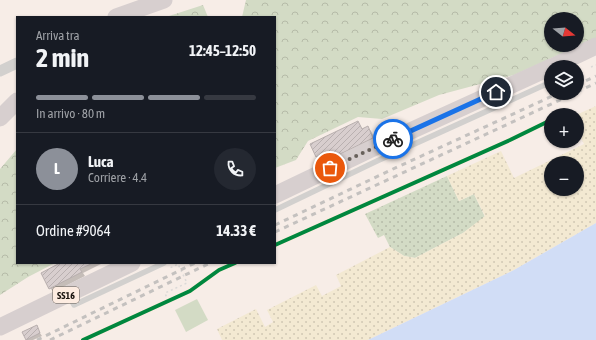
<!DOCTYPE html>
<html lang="it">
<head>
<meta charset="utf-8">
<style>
	body { margin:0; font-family:"Asap Condensed",sans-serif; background:#242831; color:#f1f3f6; height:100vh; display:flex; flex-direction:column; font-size:15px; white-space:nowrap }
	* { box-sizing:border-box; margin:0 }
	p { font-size:13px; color:#9ea1a6 }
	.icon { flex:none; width:22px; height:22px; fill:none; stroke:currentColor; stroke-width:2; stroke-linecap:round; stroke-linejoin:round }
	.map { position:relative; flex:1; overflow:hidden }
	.drawer { position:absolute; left:16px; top:16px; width:260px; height:248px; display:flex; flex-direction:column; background:#171b24; border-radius:0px; box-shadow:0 1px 3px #0004 }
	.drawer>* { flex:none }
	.needle { width:26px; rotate:107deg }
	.fabs { position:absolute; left:544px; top:12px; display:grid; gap:8px }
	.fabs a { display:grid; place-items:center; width:40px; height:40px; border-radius:50%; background:#171b24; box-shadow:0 1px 3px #0004; font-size:20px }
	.pin { position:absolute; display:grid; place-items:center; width:34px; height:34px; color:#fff; margin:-17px; border:2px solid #fff; border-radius:50%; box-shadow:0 1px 4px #0007 }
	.courier { position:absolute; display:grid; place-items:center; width:40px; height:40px; margin:-20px; border:3px solid #1a73e8; border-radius:50%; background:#fff; color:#222; box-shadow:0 1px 5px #0007 }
	.headline em { font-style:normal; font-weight:700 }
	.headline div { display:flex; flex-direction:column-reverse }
	.headline { display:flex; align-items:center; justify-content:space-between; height:68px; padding:0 20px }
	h1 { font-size:26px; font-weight:700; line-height:30px }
	.bar { display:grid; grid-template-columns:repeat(4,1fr); gap:6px 4px; align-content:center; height:48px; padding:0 20px }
	.bar i { height:5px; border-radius:3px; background:#363941 }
	.bar .on { background:#8c9099 }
	.bar p { grid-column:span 4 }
	.line { display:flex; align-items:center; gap:10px; padding:0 20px; border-top:1px solid #363941 }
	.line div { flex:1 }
	.round { display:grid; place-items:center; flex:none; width:42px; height:42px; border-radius:21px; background:#242831 }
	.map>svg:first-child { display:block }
	.grass { fill:url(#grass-dots) }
	.forest { fill:url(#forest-crowns); fill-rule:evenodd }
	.sand { fill:url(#sand-dots); fill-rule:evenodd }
	.garden { fill:#d3dbc5 }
	.water { fill:#d1ddf6 }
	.shadow { fill:#0003 }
	.building { fill:url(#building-hatch); stroke:#b8afae }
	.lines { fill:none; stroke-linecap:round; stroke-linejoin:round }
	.path { stroke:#dbd9d7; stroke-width:1.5; stroke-dasharray:2 3; stroke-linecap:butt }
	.service { stroke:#d2d0ce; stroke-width:5.5 }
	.minor { stroke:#d2d0ce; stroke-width:11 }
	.primary { stroke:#d7cfcf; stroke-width:17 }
	.rail { stroke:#c4c1bf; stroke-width:3; stroke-dasharray:5 5; stroke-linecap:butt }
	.cycleway-casing { stroke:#fdece1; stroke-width:6 }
	.cycleway { stroke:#00873e; stroke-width:4 }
	.done { stroke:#68615b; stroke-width:4; stroke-dasharray:0 7.2 }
	.route { stroke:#1a73e8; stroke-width:5 }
	.labels { text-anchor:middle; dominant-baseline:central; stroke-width:3; stroke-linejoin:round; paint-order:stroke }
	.shield { fill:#fdece1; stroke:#5f564f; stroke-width:1 }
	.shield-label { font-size:10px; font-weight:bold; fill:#1b1510 }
</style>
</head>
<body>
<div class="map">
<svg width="596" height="340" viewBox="0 0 596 340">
	<defs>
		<pattern id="grass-dots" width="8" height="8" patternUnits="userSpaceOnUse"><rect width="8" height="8" fill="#d3dbc5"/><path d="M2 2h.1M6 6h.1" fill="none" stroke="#b5bba8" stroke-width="1.8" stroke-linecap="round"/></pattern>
		<pattern id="forest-crowns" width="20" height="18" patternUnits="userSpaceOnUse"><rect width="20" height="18" fill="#d3dbc5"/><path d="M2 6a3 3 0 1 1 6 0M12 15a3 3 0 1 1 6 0" fill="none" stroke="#b5bba8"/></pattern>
		<pattern id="sand-dots" width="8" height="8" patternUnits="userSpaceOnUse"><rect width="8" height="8" fill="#f3e9d2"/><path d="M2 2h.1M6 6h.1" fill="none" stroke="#d0c7b3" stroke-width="1.8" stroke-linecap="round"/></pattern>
		<pattern id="building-hatch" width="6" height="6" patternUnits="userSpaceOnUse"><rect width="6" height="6" fill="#d8cece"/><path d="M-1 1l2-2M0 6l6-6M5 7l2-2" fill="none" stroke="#b9b0b0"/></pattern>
	</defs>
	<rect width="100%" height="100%" fill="#f7ede7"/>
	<path class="grass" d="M447,176L459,201L474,194L485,217L463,233L415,258L404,256L390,247L384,235L378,238L365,214Z"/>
	<path class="forest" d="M246,0H596V38L514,75L439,95L382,119L358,117L308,141L296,160L275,168V17H242ZM551,19H577V45H551Z
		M203,5L208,17H165L169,16Z
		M17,149V263H55L28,277L0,295V169Z"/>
	<path class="sand" d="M596,106V223L514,270L368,340H222L217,329L256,309L265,327L273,322L267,310L316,285L322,296L341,286L336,275L390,247L404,256L415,258L463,233L485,216L474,194L459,201L447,176L501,151L514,178L584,144L577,130L576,115ZM551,163H577V189H551Z"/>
	<path class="garden" d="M197,299L208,320L186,332L175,310Z"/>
	<path class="water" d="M596,223V340H368L514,270Z"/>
	<path class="shadow" d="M358,122L363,130L368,128L371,131L376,141L334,162L329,156L321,160L317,156Z
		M63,263H103L83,273L85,276L54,292L50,288L42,274Z
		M36,327L42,336L33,340H27L24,333Z"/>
	<path class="building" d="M358,121L362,129L368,126L373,138L330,159L326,152L316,157L310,144Z
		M60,263H93L80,269L82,272L49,289L41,273Z
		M37,325L40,333L26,340L22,332Z"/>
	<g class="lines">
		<path class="path" d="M591,67L596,65
			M168,301L165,293L187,283L178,264L170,268"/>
		<path class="service" d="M577,69V70
			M275,210L377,161L551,82
			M69,296L74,305L164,263"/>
		<path class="minor" d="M0,71L17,63"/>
		<path class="primary" d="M116,17L164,0
			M552,67L596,46
			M0,118L17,101
			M275,195L371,149L551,67
			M0,327L132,263"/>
		<path class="rail" d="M577,85L596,76
			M577,92L596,83
			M275,225L393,169L559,93
			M275,232L575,93
			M37,340L195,263
			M50,340L210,263"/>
		<g class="cycleway-casing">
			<path id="cycleway" d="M275,245L510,140L551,120
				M83,340L190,291L219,270L235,263"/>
		</g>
		<use href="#cycleway" class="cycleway"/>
	</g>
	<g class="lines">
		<path class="done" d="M330,168L393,139"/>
		<path class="route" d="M393,139L496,92"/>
	</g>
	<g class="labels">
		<rect class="shield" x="53" y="287" width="26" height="16" rx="3"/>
		<g class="shield-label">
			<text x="66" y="295">SS16</text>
		</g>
	</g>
</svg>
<div class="fabs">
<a><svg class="needle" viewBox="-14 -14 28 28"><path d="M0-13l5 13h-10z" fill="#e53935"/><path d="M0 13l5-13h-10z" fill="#9ea1a6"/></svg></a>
<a><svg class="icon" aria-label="layers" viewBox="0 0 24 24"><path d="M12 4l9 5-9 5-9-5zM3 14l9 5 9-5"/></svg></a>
<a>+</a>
<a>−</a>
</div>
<div class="pin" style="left:330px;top:168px;background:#ea580c"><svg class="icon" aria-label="bag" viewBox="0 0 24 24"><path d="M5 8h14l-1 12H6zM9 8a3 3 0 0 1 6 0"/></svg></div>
<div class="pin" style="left:496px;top:92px;background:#1f2937"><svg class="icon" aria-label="home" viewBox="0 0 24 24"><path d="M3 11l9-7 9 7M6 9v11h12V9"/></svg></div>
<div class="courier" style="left:393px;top:139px"><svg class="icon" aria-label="bike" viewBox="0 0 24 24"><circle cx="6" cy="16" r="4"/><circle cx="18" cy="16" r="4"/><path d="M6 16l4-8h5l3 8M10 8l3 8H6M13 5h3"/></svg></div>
<section class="drawer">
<div class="headline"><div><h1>2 min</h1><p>Arriva tra</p></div><em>12:45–12:50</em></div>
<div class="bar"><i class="on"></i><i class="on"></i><i class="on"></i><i></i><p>In arrivo · 80 m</p></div>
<div class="line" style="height:72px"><b class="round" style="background:#8c9099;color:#fff">L</b><div><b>Luca</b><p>Corriere · 4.4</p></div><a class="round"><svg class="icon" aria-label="phone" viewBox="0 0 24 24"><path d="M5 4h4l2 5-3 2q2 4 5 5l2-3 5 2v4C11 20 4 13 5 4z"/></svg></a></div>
<div class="line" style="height:52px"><div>Ordine #9064</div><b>14.33 €</b></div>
</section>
</div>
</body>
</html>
